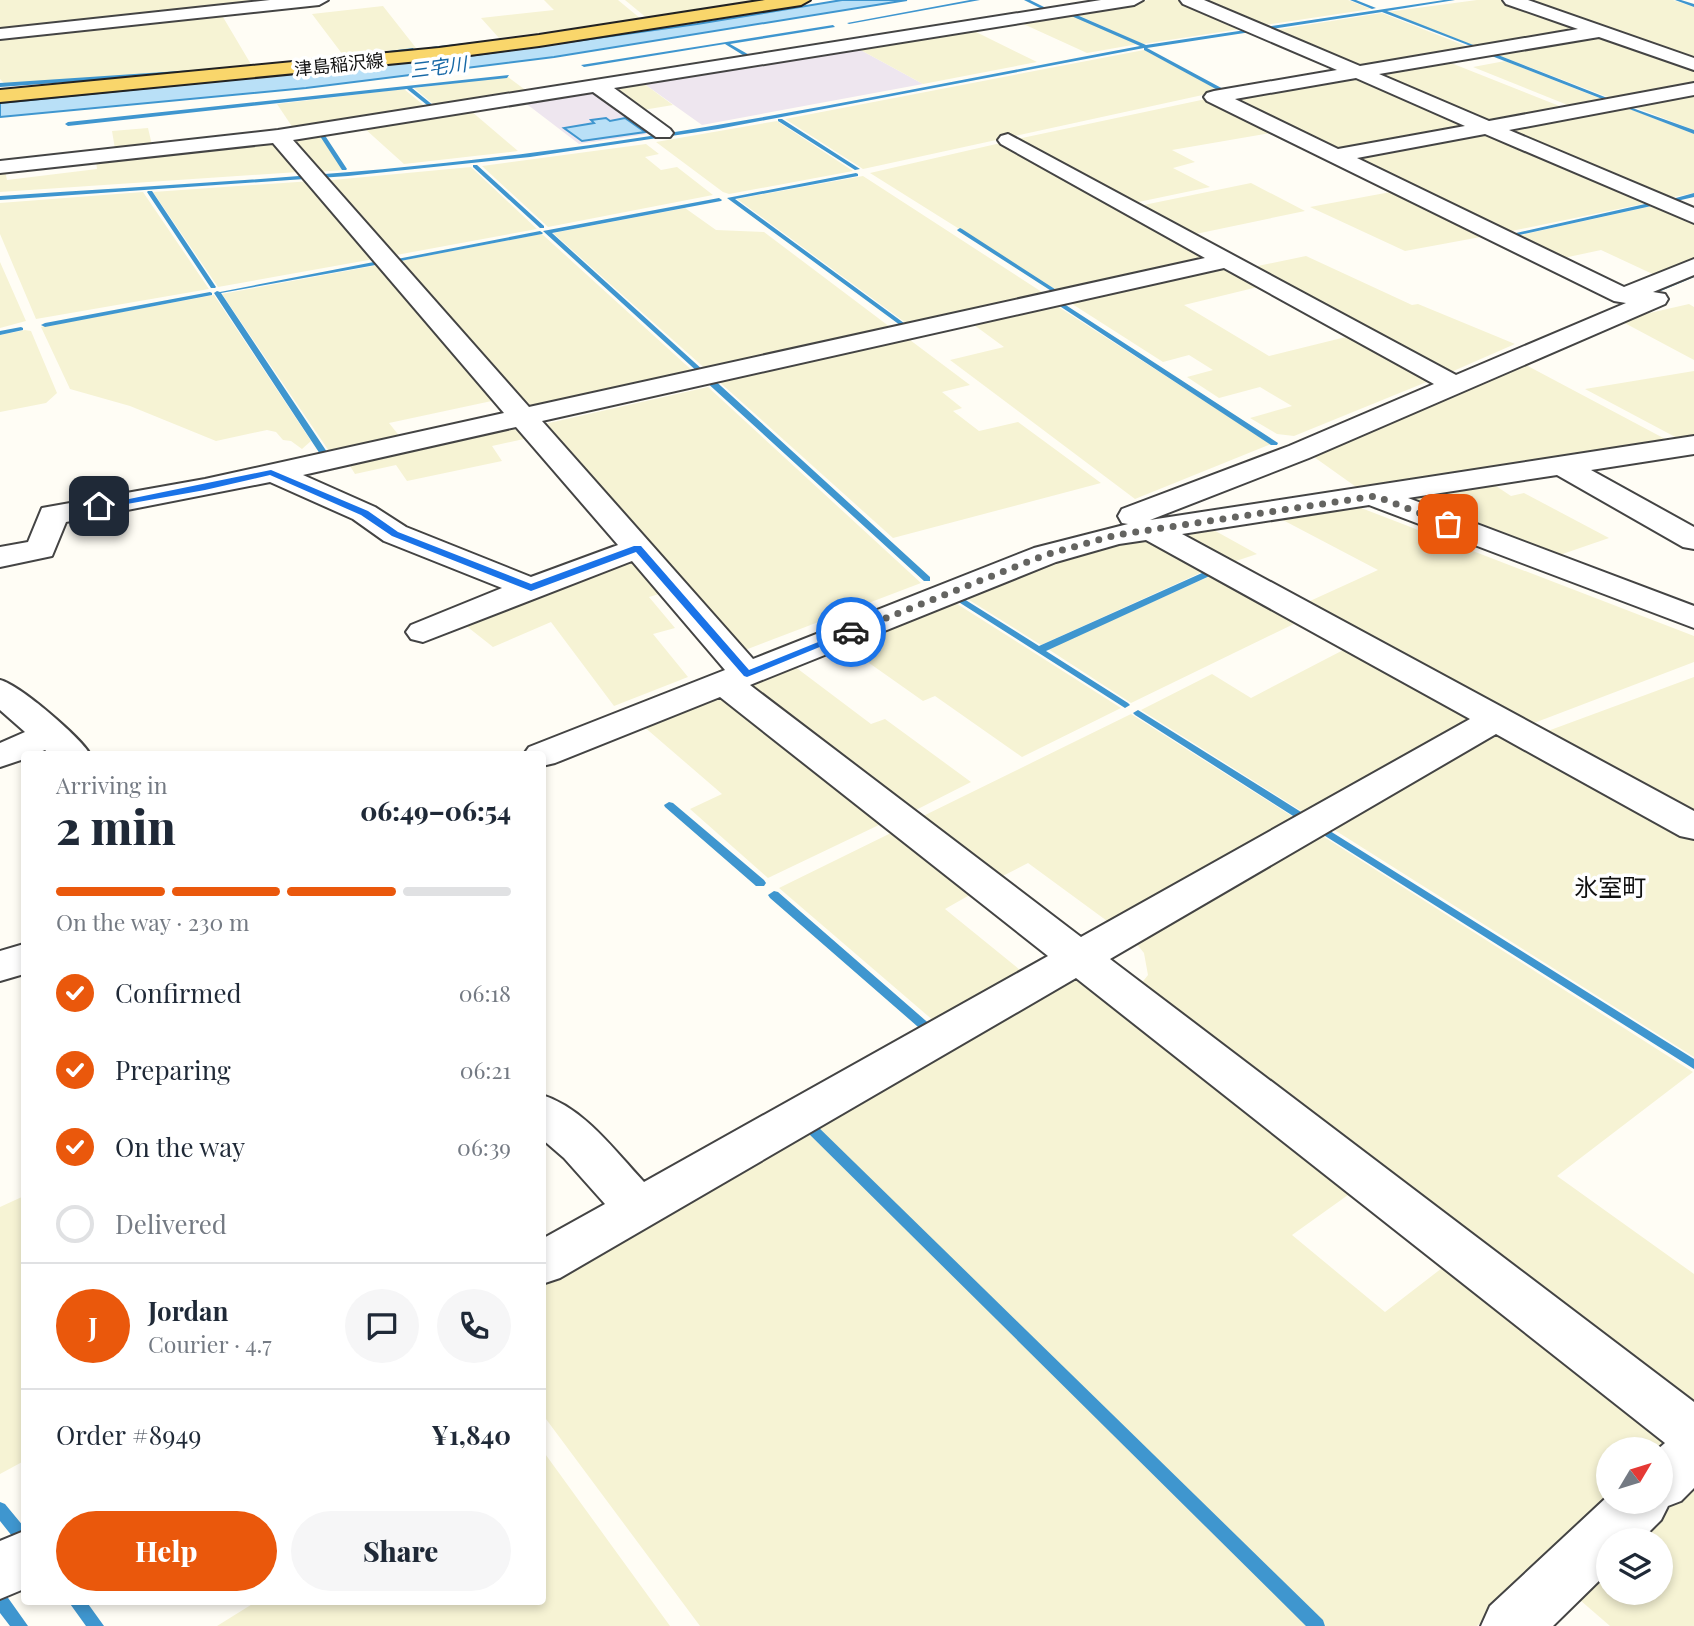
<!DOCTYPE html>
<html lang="en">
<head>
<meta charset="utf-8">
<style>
	body { margin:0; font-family:"Playfair Display","Noto Sans JP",serif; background:#f6f6f7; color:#1f2937; height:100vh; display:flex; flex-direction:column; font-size:26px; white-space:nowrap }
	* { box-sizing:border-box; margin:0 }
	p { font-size:23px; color:#747a83 }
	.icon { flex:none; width:38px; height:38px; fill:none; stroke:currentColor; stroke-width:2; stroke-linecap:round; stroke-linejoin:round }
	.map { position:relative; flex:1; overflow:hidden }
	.sheet { position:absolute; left:21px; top:751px; width:525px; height:854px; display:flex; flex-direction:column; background:#fff; border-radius:7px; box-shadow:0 4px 10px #0003 }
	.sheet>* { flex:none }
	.needle { width:46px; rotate:52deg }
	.fabs { position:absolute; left:1596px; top:1437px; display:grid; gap:14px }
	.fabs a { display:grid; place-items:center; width:77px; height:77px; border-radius:50%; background:#fff; box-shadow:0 4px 10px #0003; font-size:35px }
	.pin { position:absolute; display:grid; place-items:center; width:60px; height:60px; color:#fff; margin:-30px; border-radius:14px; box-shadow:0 4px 10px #0006 }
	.courier { position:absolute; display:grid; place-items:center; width:70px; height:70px; margin:-35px; border:5px solid #1a73e8; border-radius:50%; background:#fff; color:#222; box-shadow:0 2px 9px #0007 }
	.summary em { font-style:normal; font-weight:800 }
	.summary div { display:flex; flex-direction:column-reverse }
	.summary { display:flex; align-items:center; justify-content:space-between; height:119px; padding:0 35px }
	h1 { font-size:46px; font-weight:800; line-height:52px }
	.bar { display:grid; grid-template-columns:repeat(4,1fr); gap:10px 7px; align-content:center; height:84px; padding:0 35px }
	.bar i { height:9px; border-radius:5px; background:#e0e1e3 }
	.bar .active { background:#ea580c }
	.bar p { grid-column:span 4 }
	.line { display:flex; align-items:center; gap:18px; padding:0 35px; border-top:2px solid #e0e1e3 }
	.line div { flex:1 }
	.round { display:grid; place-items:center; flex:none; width:74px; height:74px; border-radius:37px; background:#f6f6f7 }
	ol { padding:0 35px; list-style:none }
	li { display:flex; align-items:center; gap:21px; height:77px }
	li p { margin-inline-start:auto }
	li .icon { padding:7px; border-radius:50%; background:#ea580c; color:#fff; stroke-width:4 }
	li:last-child { color:#747a83 }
	li i { width:38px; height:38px; border:4px solid #e0e1e3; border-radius:50% }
	.cta { display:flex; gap:14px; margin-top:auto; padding:14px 35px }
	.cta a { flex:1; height:80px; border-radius:42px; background:#ea580c; color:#fff; font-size:28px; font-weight:800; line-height:80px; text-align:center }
	.cta a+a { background:#f6f6f7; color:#1f2937 }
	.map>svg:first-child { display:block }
	.industrial { fill:#eee6ef }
	.farmland { fill:#f6f3d4 }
	.water { fill:#b9e0f7; stroke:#3f96cf; stroke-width:2 }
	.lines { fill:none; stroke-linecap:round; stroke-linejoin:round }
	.stream { fill:#3f96cf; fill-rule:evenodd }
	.minor-casing { stroke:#444; stroke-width:4 }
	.major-casing { stroke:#222; stroke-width:4 }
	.minor { fill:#fff; fill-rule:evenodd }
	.major { fill:#f9d66b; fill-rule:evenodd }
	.route { fill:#1a73e8 }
	.done { stroke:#646461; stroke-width:7; stroke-dasharray:0 12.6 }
	.labels { text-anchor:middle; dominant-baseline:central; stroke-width:7; stroke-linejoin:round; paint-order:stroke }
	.far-street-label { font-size:18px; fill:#111; stroke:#fff }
	.far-water-label { font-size:19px; font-style:italic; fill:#1768a6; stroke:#fff }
	.quarter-label { font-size:24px; fill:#111; stroke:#fff }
</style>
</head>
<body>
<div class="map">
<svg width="1694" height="1626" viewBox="0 0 1694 1626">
	<rect width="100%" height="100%" fill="#fffdf5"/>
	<path class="industrial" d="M857,48L923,84L702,125L643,83Z
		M596,91L655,133L579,144L524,102Z"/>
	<path class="farmland" d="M0,0H295L0,32Z
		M544,0H618L641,19L499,38L481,18L554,10Z
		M625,0H772L648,19Z
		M1149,0H1183L1247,28L1143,44L1071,12Z
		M1195,0H1348L1371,9L1258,26Z
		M1477,0H1505L1586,29L1483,49L1387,12Z
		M1520,0H1673L1694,7V61Z
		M383,6L416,48L343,55L312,14Z
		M220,12L252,66L5,84L0,79V36Z
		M1382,13L1476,50L1365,68L1268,31Z
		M1071,14L1138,44L1087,53L1019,22Z
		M972,30L1037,62L923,84L857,48Z
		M1597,35L1694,67V86L1618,101L1493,53Z
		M1144,50L1221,91L863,169L785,119Z
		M1446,61L1567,109L1493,123L1375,73Z
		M1505,61L1609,102L1575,108L1473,67Z
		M508,77L528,92L437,107L414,88Z
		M1353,77L1361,78L1470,128L1343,151L1229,97Z
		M643,83L673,105L637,111L607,88Z
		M404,89L427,108L293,128L277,104Z
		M1694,92V130L1629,105Z
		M1206,99L1276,132L1172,150L1195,162L1173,168L1210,187L1129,204L1012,140Z
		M1622,106L1694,134V193L1664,199L1507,131L1506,129Z
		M471,111L518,151L404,164L364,128Z
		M777,121L853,171L729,194L723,192L656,142Z
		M148,128L152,145L115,149L112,131Z
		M318,132L343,170L317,172L287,138Z
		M1480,132L1652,202L1502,233L1351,157Z
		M272,140L298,172L0,192V171H5L7,180L97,169L96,161Z
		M1005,142L1216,257L1063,294L870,173Z
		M646,144L659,154L645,157L661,170L677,167L713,195L548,227L482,166Z
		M471,167L537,229L391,256L322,181Z
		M863,176L1048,296L910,326L737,199Z
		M312,181L374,259L218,287L153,192Z
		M1251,183L1305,211L1186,236L1134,207Z
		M1396,191L1486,236L1405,251L1310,207Z
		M143,192L209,289L36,319L0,234V203Z
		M1657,205L1694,221V261L1659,277L1601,250L1559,259L1512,237Z
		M685,208L716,230L764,232L894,330L709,372L553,233Z
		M542,234L696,374L522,408L394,262Z
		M1306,256L1412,305L1418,304L1515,344L1442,376L1248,268Z
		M0,262L26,321L0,328Z
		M1221,263L1266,285L1184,305L1269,356L1354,335L1434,379L1294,436L1277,434L1250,418L1292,406L1260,387L1219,398L1187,377L1213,370L1189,355L1163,362L1066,300Z
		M384,264L501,399L389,423L401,438L331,454L222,294Z
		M214,295L311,441L302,449L291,441L283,440L276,432L267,430L216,441L130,406L70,389L41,327Z
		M1054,304L1271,444L1135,499L950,360L1004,347L970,322Z
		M1689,304L1694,307V360L1619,320Z
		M25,330L31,331L57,393L46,403L0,412V335Z
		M906,337L970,385L942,392L962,408L953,411L979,431L1018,422L1101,483L893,538L716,379Z
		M1520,362L1669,441L1359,489L1307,452Z
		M1694,371V437L1679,439L1585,389Z
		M708,387L921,583L740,652L540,425Z
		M520,422L533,437L492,446L502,461L407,481L396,465L355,474L347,461Z
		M1493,484L1511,496L1524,493L1609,538L1548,559L1398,500Z
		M1356,506L1694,636V662L1534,723H1516L1299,606L1378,570L1279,518Z
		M1210,528L1257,554L1224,565L1170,535Z
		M1156,539L1209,569L1041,645L966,598L1094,549Z
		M632,555L669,591L649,597L675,628L653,634L688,677L614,706L551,622L493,647L460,621Z
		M1217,573L1298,622L1131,703L1048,649Z
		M954,602L1121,708L1022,757L935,696L923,701L845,646Z
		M1351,646L1478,721L1311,817L1141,710L1212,674L1251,698Z
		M794,666L871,724L885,719L971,782L908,814L744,685Z
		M1694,677V821L1545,732Z
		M725,691L881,824L768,878L690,809L722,794L642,725Z
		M1131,714L1301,822L1118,929L1028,863L991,882L915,820Z
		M1492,728L1694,835V1057L1325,824Z
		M893,832L982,888L945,909L1030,978L942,1028L779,888Z
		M1321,835L1693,1072L1557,1176L1694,1274V1420L1136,990L1148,975L1144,953L1135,942Z
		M1077,973L1362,1185L1292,1235L1385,1312L1455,1258L1675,1440L1661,1453V1449H1608L1609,1502L1477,1626H1326L812,1125Z
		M805,1129L1308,1626H700L543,1415V1282Z
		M24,1196V1461L0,1474V1207Z
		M543,1451L670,1626H217L257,1601H542Z
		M1694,1478V1626H1610L1573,1594L1608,1560V1592H1661V1540H1629Z"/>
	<path class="water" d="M842,0H907L554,57L306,88L0,117V103L469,56L697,24Z
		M606,118L610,121L625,118L645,132L582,141L564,128L594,123L591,120Z"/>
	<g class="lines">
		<path class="stream" d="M970,0H980L849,24L847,23Z
			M1024,0H1030L1050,10L1046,11Z
			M1350,0H1356L1376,8L1372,9Z
			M1444,0H1455L1387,11L1481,48V50L1382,12L1147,48L1227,91L1225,94L1144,50V48L718,129L530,157L348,176L0,200V196C177,184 354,176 530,153C735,127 937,84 1140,46L1069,15L1060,16L1058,15L1070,12L1146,45Z
			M1675,0H1681L1694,4V7Z
			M833,25L835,27L730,44L753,57L751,60L725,44L584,67L581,65Z
			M568,30L566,32L504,40L502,39Z
			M483,41L481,43L434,49L431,47Z
			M413,48L415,51L345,59L342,57Z
			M1489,53H1493L1615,101L1610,102L1489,55Z
			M335,56L337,59L269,66L266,64Z
			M209,69L207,72L0,87V83Z
			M509,75L507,78L412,88L434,106L432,109L407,89L68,126L65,124L68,122Z
			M1624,105L1694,130V134L1624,107Z
			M778,119H782L860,169L855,170L778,121Z
			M332,129L335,131L334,132L324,134L347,169L346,170H342L318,133Z
			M473,165H477L544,226V228H540L473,167Z
			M856,173L858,174V176L735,199L908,326V328H904L727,198Z
			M148,191H152L216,287L215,288H211L147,192Z
			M1694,193V197L1668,203L1665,201Z
			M719,198L722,200L721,201L552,233L704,371V375H701L543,231Z
			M1654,202L1656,203V205L1510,237L1507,235Z
			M960,228L962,229L1061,293L1056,294L958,231L957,230Z
			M540,231L543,233L542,234L395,262L392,260Z
			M379,261L382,263L381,264L221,293L329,455L328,457H322L214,293L217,291L220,292Z
			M1694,273V277L1644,298L1639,297Z
			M210,292L212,293V295L45,327L41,325L45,323Z
			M1054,300H1058L1278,443L1277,445H1271L1055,303L1049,305L1046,303Z
			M21,327L23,328V330L0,335V331Z
			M704,376H710L930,577V581H924L704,380Z
			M1211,569L1215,572L1214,574L1046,651L1128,703L1130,705L1125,708L957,601L958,599H964L1039,646Z
			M1138,710L1309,817L1310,819L1305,822L1301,821L1135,715L1133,713Z
			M669,802L673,803L764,880L766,883L764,886H756L665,807L664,805Z
			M1322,826L1694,1059V1069L1322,834H1313L1312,832Z
			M774,891L778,892L933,1027L935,1030L933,1033H925L770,898L768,895Z
			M807,1119L812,1121L1323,1620L1325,1626H1306L802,1127L801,1124L802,1121Z
			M0,1502L5,1504L24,1527V1542L16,1541L0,1521Z
			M0,1592L6,1595L28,1626H10L0,1613Z
			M68,1601H86L104,1626H86Z"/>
		<g class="minor-casing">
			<path id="minor" d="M270,0H328L319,5L0,39V29Z
				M1101,0H1143L1134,5L614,88L670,129L673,133L670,137H656L593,92L293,140L529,407L1205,258L1001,144L998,140L1001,136L1008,134L1456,375L1626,303L1614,301L1207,101L1204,97L1207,93L1214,91L1337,70L1183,4L1180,0H1204L1360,66L1578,29L1506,4L1503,0H1528L1694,58V70L1599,37L1379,74L1489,121L1694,83V95L1509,130L1694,208V223L1485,134L1357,158L1624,287L1694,259V275L1653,292L1665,294L1668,299L1665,304L1309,458L1150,520L1694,436V454L1591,470L1694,527V549L1683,547L1557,475L1408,498L1694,606V628L1369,505L1182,534L1694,811V839L1680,836L1496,734L1110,959L1694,1402V1488L1681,1501L1668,1506L1661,1520L1641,1540H1608V1572L1553,1626H1481L1490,1606L1608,1496V1502H1661V1449H1658L1665,1443L1076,978L560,1278L542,1284V1239L605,1204L564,1158L542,1139V1095C584,1108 615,1151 644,1182L1048,956L720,697L555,763L542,766V754H524L529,747L725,670L632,561L423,642L411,639L406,632L411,625L502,588L384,541L353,519L270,482L66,522L52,556L0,567V547L28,542L42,508L205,479L504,413L273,143L0,173V161L278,130ZM1356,78L1465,126L1338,149L1235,99ZM1224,268L1434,384L1289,446L1122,509L1118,516L1122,523L1128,524L1034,548L753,659L542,421ZM516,427L618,545L531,577L406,527L375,507L303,475ZM1146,540L1470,719L1081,937L750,685L1056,562L1119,544Z
				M0,680C20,685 80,737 90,754H50L45,750L35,754H24V759L0,767V743L25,732L0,710Z
				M24,944V974L0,981V951Z
				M24,1531V1589L0,1599V1541Z"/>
		</g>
		<g class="major-casing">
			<path id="major" d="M765,0H810L801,5L539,46L439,59L0,102V90L439,48L539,35Z"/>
		</g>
		<use href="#minor" class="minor"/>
		<use href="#major" class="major"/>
	</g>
	<path class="route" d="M271,470L368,511L398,532L531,584L634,546H641L749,670L848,630L856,632L747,677L744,676L636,552L531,591L392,536L361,515L270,475L205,490L99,509L95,506Z"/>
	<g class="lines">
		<path class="done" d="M851,632L1045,555L1116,535L1375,496L1448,524"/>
	</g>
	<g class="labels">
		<g class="far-street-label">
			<text transform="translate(339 64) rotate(-6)">津島稲沢線</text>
		</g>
		<g class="far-water-label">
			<text transform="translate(438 66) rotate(-7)">三宅川</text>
		</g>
		<g class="quarter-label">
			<text x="1610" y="886">氷室町</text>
		</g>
	</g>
</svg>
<div class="fabs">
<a><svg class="needle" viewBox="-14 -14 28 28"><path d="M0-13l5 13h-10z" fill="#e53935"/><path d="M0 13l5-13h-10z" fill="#747a83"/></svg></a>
<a><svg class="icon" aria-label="layers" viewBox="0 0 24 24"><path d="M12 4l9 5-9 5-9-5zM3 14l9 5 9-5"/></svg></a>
</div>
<div class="pin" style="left:1448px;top:524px;background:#ea580c"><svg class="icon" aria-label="bag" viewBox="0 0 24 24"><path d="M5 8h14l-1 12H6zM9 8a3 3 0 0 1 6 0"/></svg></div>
<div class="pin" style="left:99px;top:506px;background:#1f2937"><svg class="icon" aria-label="home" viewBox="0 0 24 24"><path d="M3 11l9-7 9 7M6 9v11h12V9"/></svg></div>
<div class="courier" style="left:851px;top:632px"><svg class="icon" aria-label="car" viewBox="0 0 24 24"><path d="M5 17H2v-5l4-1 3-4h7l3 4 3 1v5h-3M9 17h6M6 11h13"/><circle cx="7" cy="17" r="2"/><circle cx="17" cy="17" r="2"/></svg></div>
<section class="sheet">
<div class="summary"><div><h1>2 min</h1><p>Arriving in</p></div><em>06:49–06:54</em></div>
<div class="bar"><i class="active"></i><i class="active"></i><i class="active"></i><i></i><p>On the way · 230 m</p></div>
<ol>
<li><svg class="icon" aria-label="check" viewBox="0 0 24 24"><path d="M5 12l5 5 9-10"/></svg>Confirmed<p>06:18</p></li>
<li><svg class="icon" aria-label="check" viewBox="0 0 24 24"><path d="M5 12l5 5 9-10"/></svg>Preparing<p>06:21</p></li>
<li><svg class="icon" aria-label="check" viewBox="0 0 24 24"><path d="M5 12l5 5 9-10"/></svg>On the way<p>06:39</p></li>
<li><i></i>Delivered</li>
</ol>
<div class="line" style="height:126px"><b class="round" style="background:#ea580c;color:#fff">J</b><div><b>Jordan</b><p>Courier · 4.7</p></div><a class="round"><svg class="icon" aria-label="chat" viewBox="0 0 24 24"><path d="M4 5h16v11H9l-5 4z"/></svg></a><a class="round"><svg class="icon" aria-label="phone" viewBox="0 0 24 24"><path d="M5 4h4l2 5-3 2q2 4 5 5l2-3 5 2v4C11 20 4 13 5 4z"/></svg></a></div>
<div class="line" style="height:91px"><div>Order #8949</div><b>¥1,840</b></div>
<div class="cta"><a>Help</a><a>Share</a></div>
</section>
</div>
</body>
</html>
